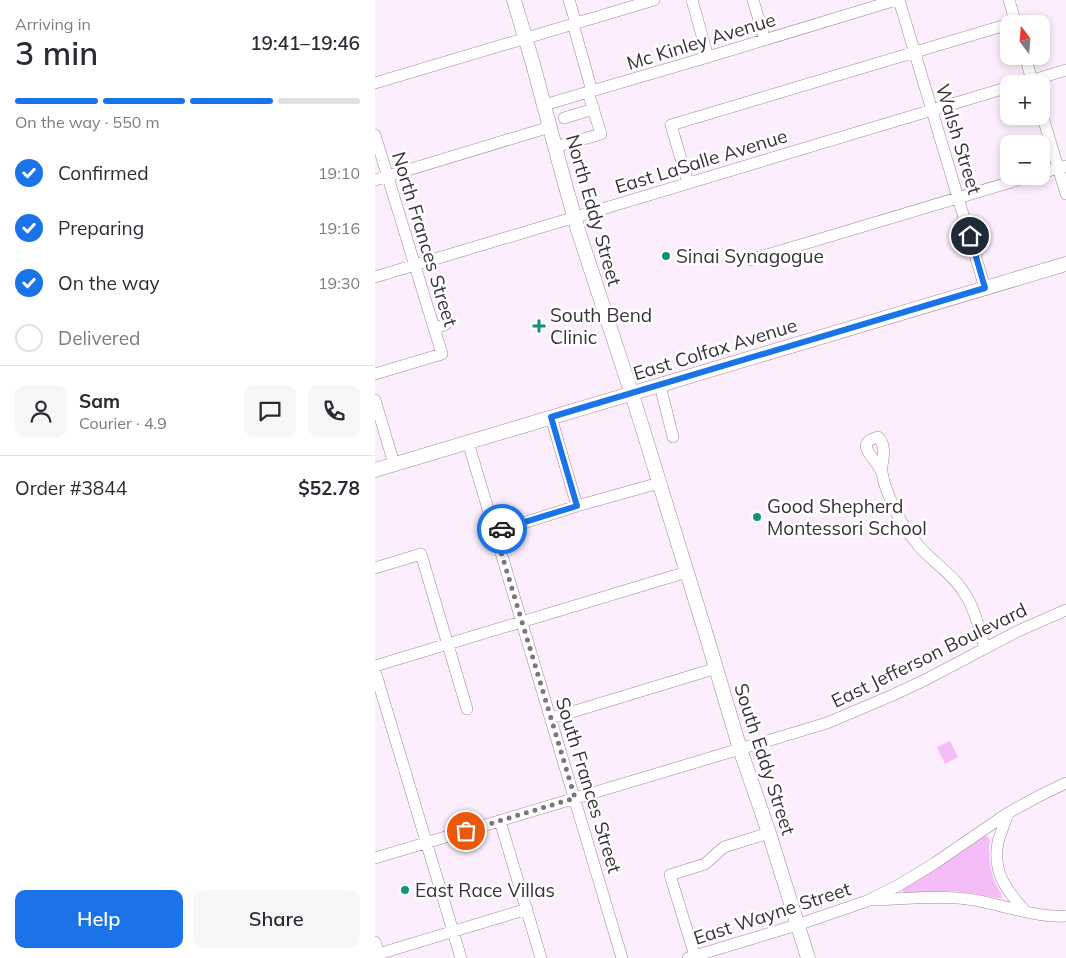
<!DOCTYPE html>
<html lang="en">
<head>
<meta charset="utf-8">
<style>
	body { margin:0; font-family:Mulish,sans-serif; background:#f7f7f7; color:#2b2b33; height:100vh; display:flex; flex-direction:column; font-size:19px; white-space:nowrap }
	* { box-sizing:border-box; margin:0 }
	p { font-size:16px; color:#7c7c81 }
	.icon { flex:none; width:28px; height:28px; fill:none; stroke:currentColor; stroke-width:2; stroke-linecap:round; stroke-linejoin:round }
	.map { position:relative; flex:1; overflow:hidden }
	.details { display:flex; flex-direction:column; background:#fff; width:375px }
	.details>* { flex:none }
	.needle { width:32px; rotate:344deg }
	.fabs { position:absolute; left:625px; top:15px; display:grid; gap:10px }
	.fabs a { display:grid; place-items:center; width:50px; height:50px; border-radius:10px; background:#fff; box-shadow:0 2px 8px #0003; font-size:25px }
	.pin { position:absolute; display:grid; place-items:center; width:42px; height:42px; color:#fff; margin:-21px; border:2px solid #fff; border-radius:50%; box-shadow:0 1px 5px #0007 }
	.courier { position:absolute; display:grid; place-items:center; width:50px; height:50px; margin:-25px; border:4px solid #1a73e8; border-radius:50%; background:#fff; color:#222; box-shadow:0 1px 6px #0007 }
	.head em { font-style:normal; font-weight:600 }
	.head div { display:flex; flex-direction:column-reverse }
	.head { display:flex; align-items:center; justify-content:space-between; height:85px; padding:0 15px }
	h1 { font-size:32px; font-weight:600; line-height:38px }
	.bar { display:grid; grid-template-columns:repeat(4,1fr); gap:8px 5px; align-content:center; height:60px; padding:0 15px }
	.bar i { height:6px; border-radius:4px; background:#e1e1e2 }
	.bar .current { background:#1a73e8 }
	.bar p { grid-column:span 4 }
	.line { display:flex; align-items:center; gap:12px; padding:0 15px; border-top:1px solid #e1e1e2 }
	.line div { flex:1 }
	.round { display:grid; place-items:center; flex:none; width:52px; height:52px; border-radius:10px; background:#f7f7f7 }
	ol { padding:0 15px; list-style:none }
	li { display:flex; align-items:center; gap:15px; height:55px }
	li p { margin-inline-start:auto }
	li .icon { padding:5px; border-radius:50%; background:#1a73e8; color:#fff; stroke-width:4 }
	li:last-child { color:#7c7c81 }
	li i { width:28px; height:28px; border:2px solid #e1e1e2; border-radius:50% }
	.action { display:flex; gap:10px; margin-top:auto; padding:10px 15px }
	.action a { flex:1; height:58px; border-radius:10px; background:#1a73e8; color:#fff; font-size:20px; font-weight:600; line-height:58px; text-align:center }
	.action a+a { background:#f7f7f7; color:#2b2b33 }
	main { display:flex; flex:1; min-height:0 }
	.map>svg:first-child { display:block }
	.green { fill:#f5bdf7 }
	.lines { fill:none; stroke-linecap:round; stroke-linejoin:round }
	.minor-casing { stroke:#9f899f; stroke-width:12 }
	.major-casing { stroke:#9f899f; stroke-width:15 }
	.minor { stroke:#fff; stroke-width:11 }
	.major { stroke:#fff; stroke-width:14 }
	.done { stroke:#7e737e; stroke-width:5; stroke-dasharray:0 9 }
	.route { stroke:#1a73e8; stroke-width:6 }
	.poi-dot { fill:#11927a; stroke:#fff; stroke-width:2 }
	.labels { text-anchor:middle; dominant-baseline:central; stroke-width:5; stroke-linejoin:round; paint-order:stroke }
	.street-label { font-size:19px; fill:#3a313a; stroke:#fff }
	.poi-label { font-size:19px; fill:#3a313a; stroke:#fff; text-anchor:start }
</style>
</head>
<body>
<main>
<section class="details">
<div class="head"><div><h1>3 min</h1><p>Arriving in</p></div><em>19:41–19:46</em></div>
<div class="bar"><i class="current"></i><i class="current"></i><i class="current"></i><i></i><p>On the way · 550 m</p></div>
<ol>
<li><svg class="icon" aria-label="check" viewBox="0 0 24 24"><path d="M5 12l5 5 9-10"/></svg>Confirmed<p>19:10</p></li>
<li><svg class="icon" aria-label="check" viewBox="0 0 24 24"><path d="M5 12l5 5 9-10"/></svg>Preparing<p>19:16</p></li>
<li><svg class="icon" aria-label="check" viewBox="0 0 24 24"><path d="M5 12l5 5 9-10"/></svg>On the way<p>19:30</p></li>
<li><i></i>Delivered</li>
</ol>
<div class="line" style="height:90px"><a class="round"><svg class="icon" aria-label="person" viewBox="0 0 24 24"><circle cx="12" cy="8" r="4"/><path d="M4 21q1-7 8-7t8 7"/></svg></a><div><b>Sam</b><p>Courier · 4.9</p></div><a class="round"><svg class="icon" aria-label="chat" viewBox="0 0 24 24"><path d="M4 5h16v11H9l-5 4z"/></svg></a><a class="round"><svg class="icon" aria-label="phone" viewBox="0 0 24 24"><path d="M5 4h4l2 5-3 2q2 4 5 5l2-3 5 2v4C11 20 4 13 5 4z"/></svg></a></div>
<div class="line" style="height:65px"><div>Order #3844</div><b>$52.78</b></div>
<div class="action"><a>Help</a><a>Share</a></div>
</section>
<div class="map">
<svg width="691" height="958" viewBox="0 0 691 958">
	<rect width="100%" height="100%" fill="#fceefc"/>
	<path class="green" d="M575,741L583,757L570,764L562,747Z
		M611,835L615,840C613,853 614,867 619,880C621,886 626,891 627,898H622L597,893L575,891L529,893L527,889L608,836Z"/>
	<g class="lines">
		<g class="minor-casing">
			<path id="minor" d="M194,0L201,23
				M317,0L333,57
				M378,0L390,40
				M524,0L610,288
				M634,0L641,24
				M198,24L217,91
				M650,56L658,84
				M0,83L279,0
				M645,84L691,70
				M169,105L333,57L521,0
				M666,111L691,194
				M189,118L219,109
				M0,135L67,354L0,374
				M180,147L226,134L213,92
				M666,173L691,166
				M0,180L175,127
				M313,183L296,125L634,24
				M375,260L656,176
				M0,277L634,87
				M59,329L71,324
				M285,385L298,437
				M0,400L19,464
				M176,417L202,506
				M93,442L247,958
				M506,471C508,459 512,446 503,437C478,444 500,457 506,471C508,474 508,478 509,482C511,489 514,496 517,503C523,518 533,533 543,545C557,562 577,573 588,591C600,608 604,629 610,648
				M120,532L202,506L284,483
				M0,568L46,554L92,709
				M0,666L312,572
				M0,671L86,958
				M176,717L187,715L342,668
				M633,813C630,822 626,832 623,842C617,873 632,891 651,912
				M125,821L166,958
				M0,858L452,723L518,695L550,680L641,632L691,610
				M498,900C529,899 561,895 592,899C625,903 657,918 691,916
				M0,942L5,958
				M0,955L152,909
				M320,956L295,875L330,864L349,847L394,833
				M313,958L422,925L492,901L524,885L560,863L633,813L664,796L691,783"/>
		</g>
		<g class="major-casing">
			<path id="major" d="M139,0L158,64L187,173L203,230L261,407L330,631L365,749L394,833L433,958
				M0,470L691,264"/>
		</g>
		<use href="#minor" class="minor"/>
		<use href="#major" class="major"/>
	</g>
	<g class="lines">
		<path class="done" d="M91,831L200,798L120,532L127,529"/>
		<path class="route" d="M127,529L202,506L176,417L610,288L595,236"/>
	</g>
	<g class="poi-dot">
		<circle cx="291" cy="256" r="5"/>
		<path d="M161.5 318.5h5v5h5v5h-5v5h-5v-5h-5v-5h5z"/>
		<circle cx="382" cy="517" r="5"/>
		<circle cx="30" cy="890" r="5"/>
	</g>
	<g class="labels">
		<g class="street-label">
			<text transform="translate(326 41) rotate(-17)">Mc Kinley Avenue</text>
			<text transform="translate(584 139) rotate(73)">Walsh Street</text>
			<text transform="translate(326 161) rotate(-17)">East LaSalle Avenue</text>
			<text transform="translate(219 210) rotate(74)">North Eddy Street</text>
			<text transform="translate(50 239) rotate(73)">North Frances Street</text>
			<text transform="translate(340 349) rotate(-17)">East Colfax Avenue</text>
			<text transform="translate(554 655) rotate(-26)">East Jefferson Boulevard</text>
			<text transform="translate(390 759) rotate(72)">South Eddy Street</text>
			<text transform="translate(214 785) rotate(73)">South Frances Street</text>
			<text transform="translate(397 913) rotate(-18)">East Wayne Street</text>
		</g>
		<g class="poi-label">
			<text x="301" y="256">Sinai Synagogue</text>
			<text x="175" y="315">South Bend<tspan x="175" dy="22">Clinic</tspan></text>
			<text x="392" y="506">Good Shepherd<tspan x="392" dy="22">Montessori School</tspan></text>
			<text x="40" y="890">East Race Villas</text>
		</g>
	</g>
</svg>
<div class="fabs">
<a><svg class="needle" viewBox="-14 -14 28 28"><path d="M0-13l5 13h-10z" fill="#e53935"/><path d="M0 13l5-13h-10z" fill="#7c7c81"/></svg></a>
<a>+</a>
<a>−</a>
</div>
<div class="pin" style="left:91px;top:831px;background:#ea580c"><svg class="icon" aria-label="bag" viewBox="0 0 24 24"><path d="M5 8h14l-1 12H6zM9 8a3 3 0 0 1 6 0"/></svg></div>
<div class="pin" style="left:595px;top:236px;background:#1f2937"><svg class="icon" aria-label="home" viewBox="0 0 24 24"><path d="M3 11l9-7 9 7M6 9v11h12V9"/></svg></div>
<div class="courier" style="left:127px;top:529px"><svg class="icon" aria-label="car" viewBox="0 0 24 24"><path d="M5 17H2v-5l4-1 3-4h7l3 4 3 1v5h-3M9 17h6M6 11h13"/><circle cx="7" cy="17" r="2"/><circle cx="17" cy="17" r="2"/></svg></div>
</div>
</main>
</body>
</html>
